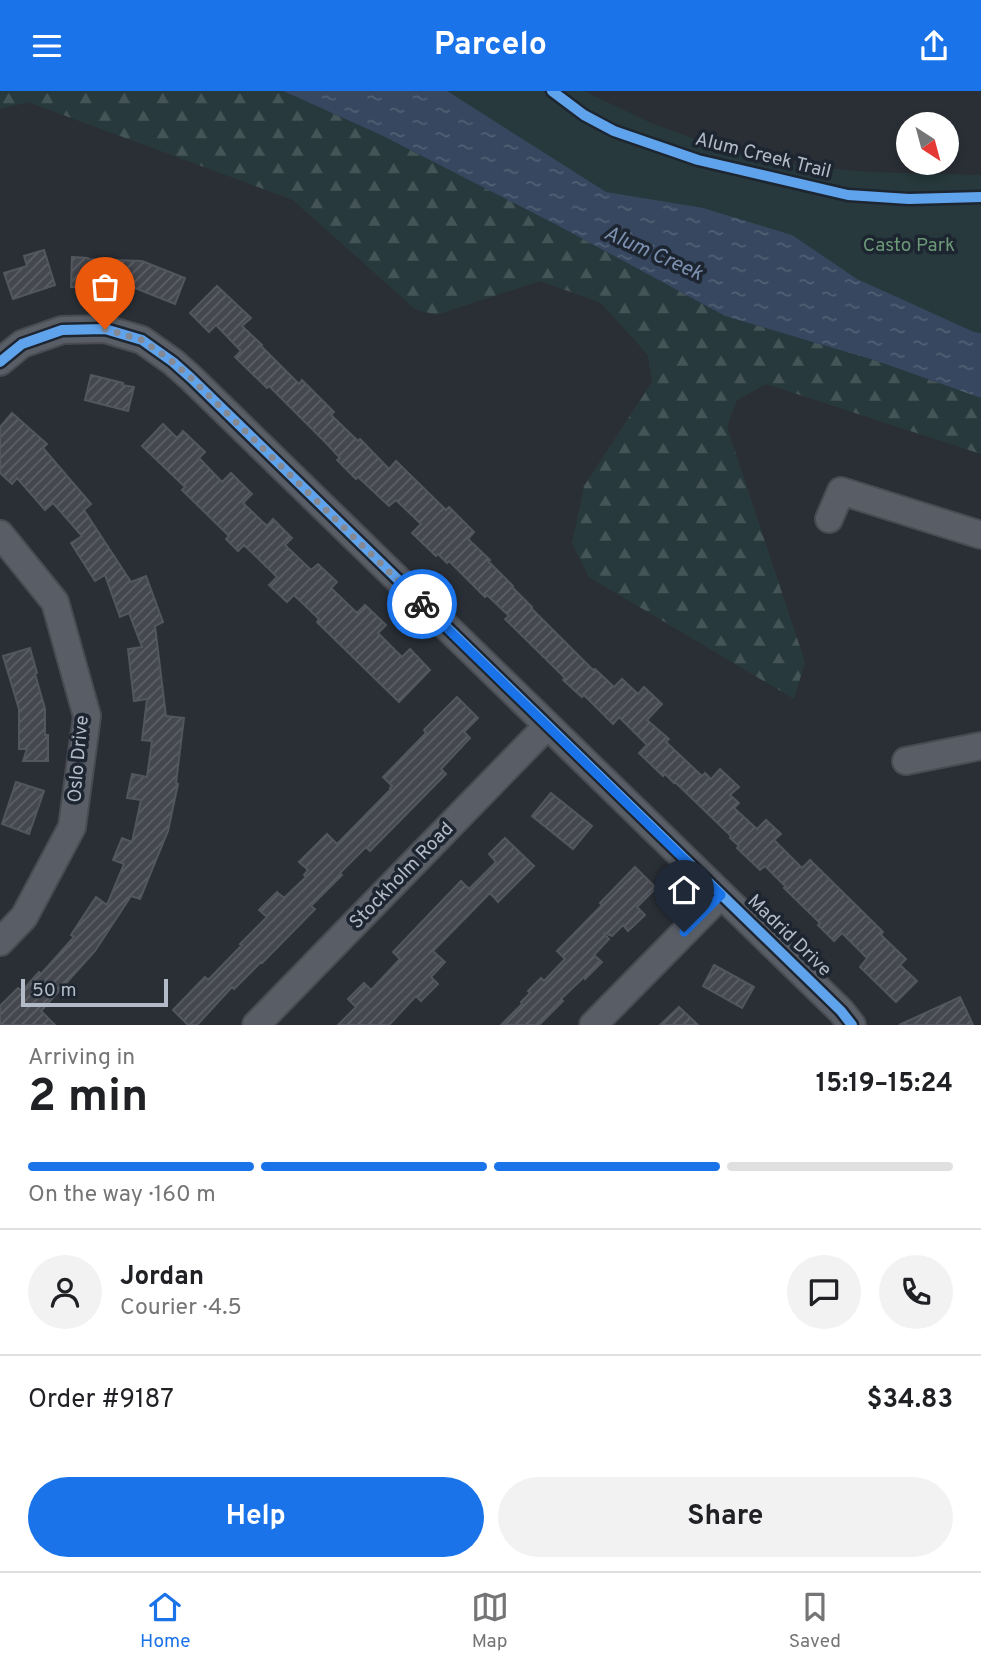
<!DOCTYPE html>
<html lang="en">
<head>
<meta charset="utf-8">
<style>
	body { margin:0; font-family:Overpass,sans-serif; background:#f2f2f2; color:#202124; height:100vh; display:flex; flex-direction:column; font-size:26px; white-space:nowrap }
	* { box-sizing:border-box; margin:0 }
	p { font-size:23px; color:#757577 }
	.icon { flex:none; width:38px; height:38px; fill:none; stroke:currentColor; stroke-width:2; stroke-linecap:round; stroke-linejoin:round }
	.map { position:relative; height:934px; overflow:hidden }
	.side { display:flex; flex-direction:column; background:#fff; flex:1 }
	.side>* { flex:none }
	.needle { width:46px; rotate:144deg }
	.tools { position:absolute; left:896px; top:21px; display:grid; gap:14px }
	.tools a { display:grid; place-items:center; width:63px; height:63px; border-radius:50%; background:#fff; box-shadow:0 4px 10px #0003; font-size:35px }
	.scale { position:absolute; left:21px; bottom:18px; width:147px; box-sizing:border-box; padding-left:7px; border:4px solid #b3bbc8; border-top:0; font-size:19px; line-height:24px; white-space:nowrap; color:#b3bbc8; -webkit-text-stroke:5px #1d2531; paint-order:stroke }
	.pin { position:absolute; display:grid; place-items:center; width:60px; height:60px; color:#fff; margin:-72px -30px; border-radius:50% 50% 50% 0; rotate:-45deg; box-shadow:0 0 7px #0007 }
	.pin .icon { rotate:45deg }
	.courier { position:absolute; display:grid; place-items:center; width:70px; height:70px; margin:-35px; border:5px solid #1a73e8; border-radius:50%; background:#fff; color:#222; box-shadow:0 2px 9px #0007 }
	.head em { font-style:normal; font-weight:700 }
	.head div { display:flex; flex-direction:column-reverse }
	.head { display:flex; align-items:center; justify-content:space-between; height:119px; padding:0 28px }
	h1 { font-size:46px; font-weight:700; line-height:52px }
	.bar { display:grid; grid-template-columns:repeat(4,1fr); gap:10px 7px; align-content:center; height:84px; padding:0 28px }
	.bar i { height:9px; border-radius:5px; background:#e0e0e0 }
	.bar .on { background:#1a73e8 }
	.bar p { grid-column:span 4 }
	.line { display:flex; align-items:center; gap:18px; padding:0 28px; border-top:2px solid #e0e0e0 }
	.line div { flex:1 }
	.round { display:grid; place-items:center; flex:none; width:74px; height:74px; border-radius:37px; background:#f2f2f2 }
	.primary-button { display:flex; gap:14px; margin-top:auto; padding:14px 28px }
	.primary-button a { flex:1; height:80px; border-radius:42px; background:#1a73e8; color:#fff; font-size:28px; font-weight:700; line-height:80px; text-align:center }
	.primary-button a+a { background:#f2f2f2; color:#202124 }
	header { display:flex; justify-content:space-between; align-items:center; height:91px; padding:0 28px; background:#1a73e8; color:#fff; font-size:32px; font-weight:700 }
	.dock { display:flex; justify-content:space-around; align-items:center; height:98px; border-top:2px solid #e0e0e0; background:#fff; font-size:19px; color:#757577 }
	.dock a { display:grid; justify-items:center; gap:4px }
	.dock .on { color:#1a73e8 }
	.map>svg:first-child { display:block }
	.forest { fill:url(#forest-firs) }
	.green { fill:#27393c }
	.water { fill:url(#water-ripples) }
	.building { fill:url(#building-hatch); stroke:#52565e; stroke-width:2 }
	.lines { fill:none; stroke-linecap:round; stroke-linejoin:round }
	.minor-casing { stroke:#484b51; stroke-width:30 }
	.minor { stroke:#595d65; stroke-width:26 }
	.cycleway-casing { stroke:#1d2531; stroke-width:15 }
	.cycleway { stroke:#60a3ed; stroke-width:10 }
	.done { stroke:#838a95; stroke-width:7; stroke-dasharray:0 12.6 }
	.route { stroke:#1a73e8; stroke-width:9 }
	.labels { text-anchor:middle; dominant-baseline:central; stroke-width:7; stroke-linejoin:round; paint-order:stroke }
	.street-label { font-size:19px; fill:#b3bbc8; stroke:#1d2531 }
	.park-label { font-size:19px; fill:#6b9876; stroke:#1d2531 }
	.water-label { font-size:21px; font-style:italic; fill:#7c90af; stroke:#1d2531 }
</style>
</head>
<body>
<header><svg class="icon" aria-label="menu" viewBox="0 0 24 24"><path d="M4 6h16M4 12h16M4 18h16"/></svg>Parcelo<svg class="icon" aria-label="share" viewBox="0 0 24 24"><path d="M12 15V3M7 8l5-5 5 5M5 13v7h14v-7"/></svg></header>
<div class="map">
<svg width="981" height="934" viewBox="0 0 981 934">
	<defs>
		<pattern id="forest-firs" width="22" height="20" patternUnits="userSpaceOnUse" patternTransform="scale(1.75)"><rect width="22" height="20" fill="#27393c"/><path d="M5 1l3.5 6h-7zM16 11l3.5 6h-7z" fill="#445457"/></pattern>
		<pattern id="water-ripples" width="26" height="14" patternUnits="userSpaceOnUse" patternTransform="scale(1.75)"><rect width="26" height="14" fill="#37475f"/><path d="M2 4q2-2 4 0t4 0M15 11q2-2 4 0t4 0" fill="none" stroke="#526074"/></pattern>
		<pattern id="building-hatch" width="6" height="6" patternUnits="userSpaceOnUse" patternTransform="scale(1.75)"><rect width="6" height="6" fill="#44484e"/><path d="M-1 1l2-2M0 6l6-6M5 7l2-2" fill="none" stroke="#5d6066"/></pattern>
	</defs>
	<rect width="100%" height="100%" fill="#2a2f36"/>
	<path class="forest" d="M0,0H283L381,44L557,134L725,225L877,270L981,307V363L766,293L737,309L727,336L805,571L794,608L589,486L572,452L584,395L652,291L648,264L601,212L540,190L436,224L415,218L293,109L28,11L0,18Z"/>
	<path class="green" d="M411,0H584L651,32L723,58L793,74L869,81L981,84V254L637,141Z"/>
	<path class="water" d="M283,0H447L606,101L703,117L792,144L857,188L974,241L981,242V307L877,270L725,225L557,134L381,44Z"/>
	<path class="building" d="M44,159L55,194L13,208L4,182L27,175L24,165Z
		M72,166L88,167V168L142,170L185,187L175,213L130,195L92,194V196H71Z
		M217,195L251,227L242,235L262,254L261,255L299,293L302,289L334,321L331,324L358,350L360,348L389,378L396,370L446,419L449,416L474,441L468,448L490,469L488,470L513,495L512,496L532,516L531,517L593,579L595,578L614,596L622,588L638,603L644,596L662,613L647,629L669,648L666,651L702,685L705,682L711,688L720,678L739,696L730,704L739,712L734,717L757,738L766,729L781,743L774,749L802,777L810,769L883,841L881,844L906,868L900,874L917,890L896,911L860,876L867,867L842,842L834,850L818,834L820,832L784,797L786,796L765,775L760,779L737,757L739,755L730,747L731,745L675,691L674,692L665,683L663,685L639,662L647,654L619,626L613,633L584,604L582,606L563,589L565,587L505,528L509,525L487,504L485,506L449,470L447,472L438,463L436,465L412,442L421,433L396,409L389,415L358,386L356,388L337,369L340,367L326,352L269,295L267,297L235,266L241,260L216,234L209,241L190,222Z
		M91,284L123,292L122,294L134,296L128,320L85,309Z
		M12,322L47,353L43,357L91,413L84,419L131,491L146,485L163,531L155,535L166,625L184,627L176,692L178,693L168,740L140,808L131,805L95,860L41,920L55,934H0V915L18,897L22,900L39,881L41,883L74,846L71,844L96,806L107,814L124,773L113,769L122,747L132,751L141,709L127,707L132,683L147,686L152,650L142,649L147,608L134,610L128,558L142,556L129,522L120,526L105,484L95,490L71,452L82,445L53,412L45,419L17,387L12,393L0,382V336Z
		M163,333L177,347L183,340L205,361L199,367L222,391L231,382L252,403L243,412L267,435L273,428L292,447L285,454L311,479L318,473L337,491L331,497L357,522L365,514L386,534L378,542L402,566L410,558L430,579L399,611L317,531L319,528L294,504L287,511L269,494L277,486L244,454L238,460L226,448L229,445L182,399L185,396L142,355Z
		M30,557L37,582L35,583L45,618V644H48V670H23L27,658H19V618L3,565Z
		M457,606L478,627L464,641L470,647L441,678L446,683L370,760L366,756L340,782L342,784L311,815L315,818L262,872L261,871L234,898L232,896L197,934H188L173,919L205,886L208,889L242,854L240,853L267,826L259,819L277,801L284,807L306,786L304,784L308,779L299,771L327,743L337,753L391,698L390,697L392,695L383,686L426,642L424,639Z
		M16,691L44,700L29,743L2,733Z
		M551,702L592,735L573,758L532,725Z
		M505,747L534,775L498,811L490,802L433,860L445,871L431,886L438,893L421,910L416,905L389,934H338L356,916L348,908L364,892L371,899L400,868L393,861L461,790L469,798L496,771L489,763Z
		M635,776L656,797L637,816L645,824L628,840L623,834L612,845L605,842L604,843L609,848L594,864L602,871L585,888L584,886L561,908L563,910L539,934H501L522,913L521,911L530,902L528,900L541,887L544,890L565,868L557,860L602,814L600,812Z
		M714,874L754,896L742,917L703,895Z
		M960,906L973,934H899Z
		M679,916L698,934H660Z"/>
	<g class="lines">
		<g class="minor-casing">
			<path id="minor" d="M0,271L22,253L62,239L105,238L142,249L173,271L191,287L841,920L852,934
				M829,428L841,400L981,444
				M0,443L55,511L87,625L72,736L24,826L0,851
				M906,670L981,655
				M256,934L547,635
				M593,934L721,804"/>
		</g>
		<use href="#minor" class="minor"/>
		<g class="cycleway-casing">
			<path id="cycleway" d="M552,0L584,24L614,40L698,69L848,104L909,108L981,106
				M0,271L22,253L62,239L105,238L142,249L173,271L191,287L841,920L852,934"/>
		</g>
		<use href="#cycleway" class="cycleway"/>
	</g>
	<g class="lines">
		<path class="done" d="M105,238L142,249L173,271L191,287L422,513"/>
		<path class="route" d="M422,513L721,804L684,841"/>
	</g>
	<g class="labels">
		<g class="street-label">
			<text transform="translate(763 65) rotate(14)">Alum Creek Trail</text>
			<text transform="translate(79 668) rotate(-85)">Oslo Drive</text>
			<text transform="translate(402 785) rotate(-46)">Stockholm Road</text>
			<text transform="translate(789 845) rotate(44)">Madrid Drive</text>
		</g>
		<g class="park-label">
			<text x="909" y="155">Casto Park</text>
		</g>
		<g class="water-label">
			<text transform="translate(653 163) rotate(24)">Alum Creek</text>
		</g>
	</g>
</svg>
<div class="tools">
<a><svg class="needle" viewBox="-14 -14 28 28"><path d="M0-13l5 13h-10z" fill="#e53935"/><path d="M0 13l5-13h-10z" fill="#757577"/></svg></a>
</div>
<div class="scale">50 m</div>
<div class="pin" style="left:105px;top:238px;background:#ea580c"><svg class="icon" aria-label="bag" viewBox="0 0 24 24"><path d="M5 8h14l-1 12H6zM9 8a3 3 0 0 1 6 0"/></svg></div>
<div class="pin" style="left:684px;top:841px;background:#1f2937"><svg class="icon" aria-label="home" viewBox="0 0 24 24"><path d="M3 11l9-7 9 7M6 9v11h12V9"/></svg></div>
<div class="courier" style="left:422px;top:513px"><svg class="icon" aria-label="bike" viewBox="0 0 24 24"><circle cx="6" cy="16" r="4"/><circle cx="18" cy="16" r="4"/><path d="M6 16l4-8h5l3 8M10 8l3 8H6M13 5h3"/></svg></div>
</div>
<section class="side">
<div class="head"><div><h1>2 min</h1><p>Arriving in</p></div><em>15:19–15:24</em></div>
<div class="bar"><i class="on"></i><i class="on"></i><i class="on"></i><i></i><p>On the way · 160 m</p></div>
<div class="line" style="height:126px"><a class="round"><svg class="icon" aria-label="person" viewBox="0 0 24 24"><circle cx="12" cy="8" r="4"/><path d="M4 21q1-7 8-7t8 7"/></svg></a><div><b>Jordan</b><p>Courier · 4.5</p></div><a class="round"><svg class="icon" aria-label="chat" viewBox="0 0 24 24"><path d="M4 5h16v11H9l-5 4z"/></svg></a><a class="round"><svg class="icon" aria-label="phone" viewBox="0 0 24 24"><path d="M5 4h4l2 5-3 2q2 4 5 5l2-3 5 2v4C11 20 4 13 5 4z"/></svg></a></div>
<div class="line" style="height:91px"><div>Order #9187</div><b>$34.83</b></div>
<div class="primary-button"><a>Help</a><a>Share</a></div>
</section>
<nav class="dock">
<a class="on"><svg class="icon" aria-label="home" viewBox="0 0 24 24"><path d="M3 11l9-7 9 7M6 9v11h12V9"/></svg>Home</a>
<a><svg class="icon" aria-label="map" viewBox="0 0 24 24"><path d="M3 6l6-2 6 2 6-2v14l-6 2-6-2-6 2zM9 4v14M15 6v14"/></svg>Map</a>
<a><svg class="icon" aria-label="saved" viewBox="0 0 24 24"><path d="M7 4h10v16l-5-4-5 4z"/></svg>Saved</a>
</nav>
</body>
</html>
